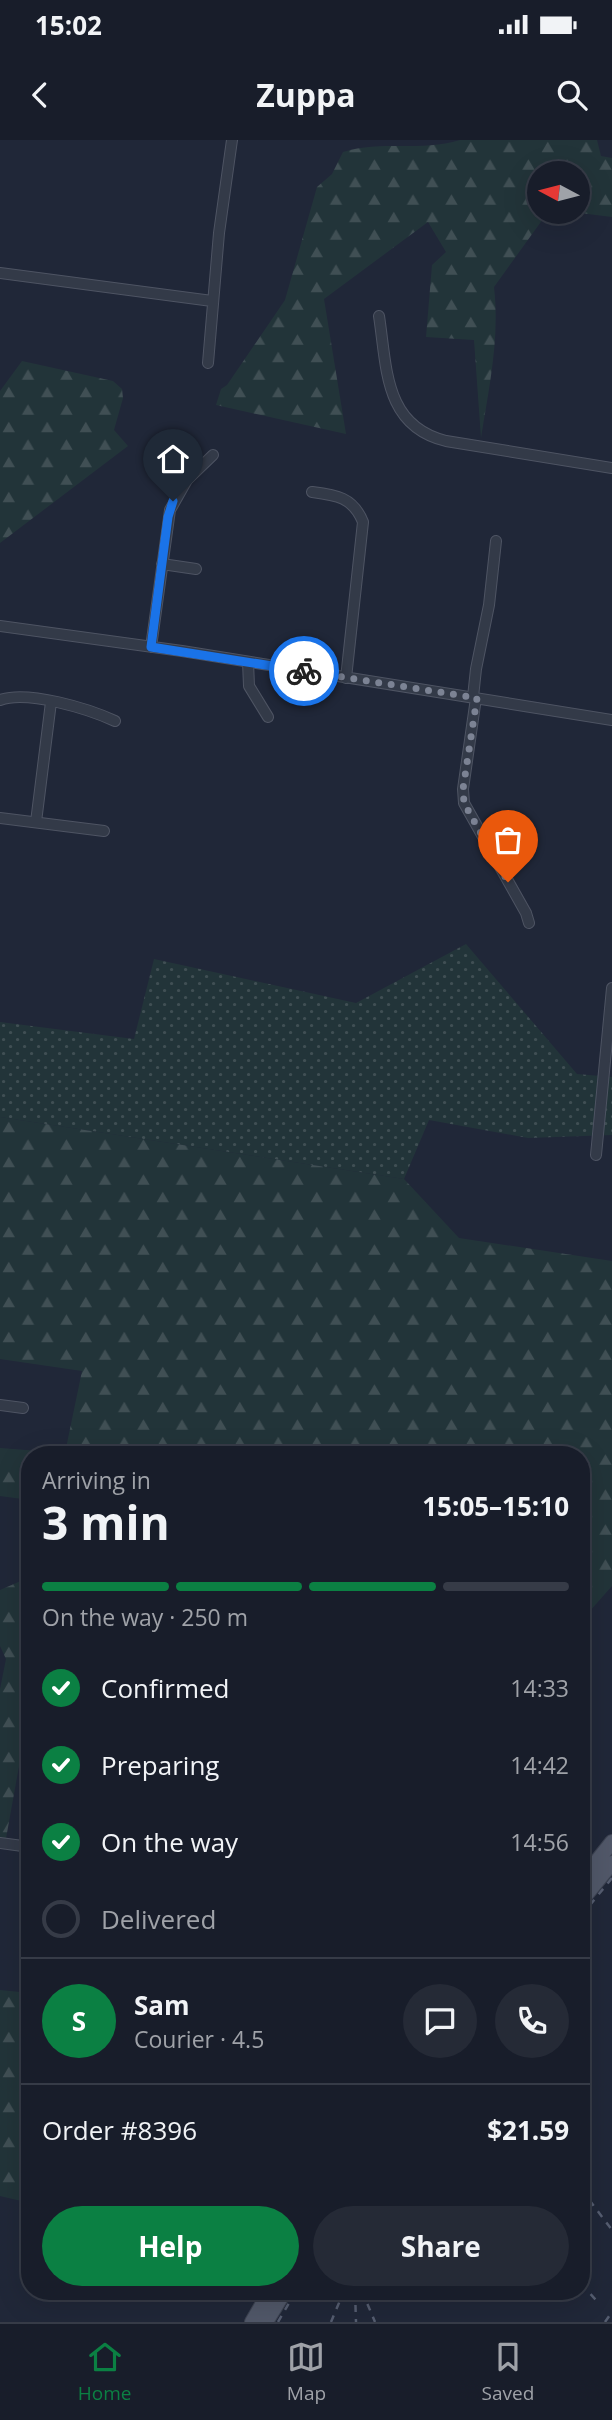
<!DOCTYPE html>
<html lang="en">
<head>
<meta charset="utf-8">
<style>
	body { margin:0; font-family:"Open Sans",sans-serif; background:#252a36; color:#f1f3f6; height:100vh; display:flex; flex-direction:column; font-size:26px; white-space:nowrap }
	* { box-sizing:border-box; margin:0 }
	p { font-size:23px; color:#9fa2a8 }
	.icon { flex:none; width:38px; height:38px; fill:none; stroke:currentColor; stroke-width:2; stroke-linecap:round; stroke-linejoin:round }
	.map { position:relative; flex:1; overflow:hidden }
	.details { position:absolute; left:21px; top:1306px; width:569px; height:854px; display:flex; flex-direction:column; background:#181d2a; border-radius:28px; box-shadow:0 7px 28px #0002,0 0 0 2px #363b47 }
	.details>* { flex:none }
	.needle { width:46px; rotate:277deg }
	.buttons { position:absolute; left:527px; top:21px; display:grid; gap:14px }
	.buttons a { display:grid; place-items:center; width:63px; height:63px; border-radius:50%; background:#181d2a; box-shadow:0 7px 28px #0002,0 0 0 2px #363b47; font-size:35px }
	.pin { position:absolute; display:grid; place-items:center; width:60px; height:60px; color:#fff; margin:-72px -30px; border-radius:50% 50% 50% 0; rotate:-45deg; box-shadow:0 0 7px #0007 }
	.pin .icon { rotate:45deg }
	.courier { position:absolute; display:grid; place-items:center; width:70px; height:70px; margin:-35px; border:5px solid #1a73e8; border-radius:50%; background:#fff; color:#222; box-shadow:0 2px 9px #0007 }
	.headline em { font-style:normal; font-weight:700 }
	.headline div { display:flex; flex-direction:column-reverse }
	.headline { display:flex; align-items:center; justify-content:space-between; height:119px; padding:0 21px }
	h1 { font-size:46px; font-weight:700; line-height:52px }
	.bar { display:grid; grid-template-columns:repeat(4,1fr); gap:10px 7px; align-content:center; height:84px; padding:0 21px }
	.bar i { height:9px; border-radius:5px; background:#363b47 }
	.bar .current { background:#0b8043 }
	.bar p { grid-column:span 4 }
	.line { display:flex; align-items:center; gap:18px; padding:0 21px; border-top:2px solid #363b47 }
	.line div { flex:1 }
	.round { display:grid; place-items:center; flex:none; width:74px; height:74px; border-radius:37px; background:#252a36 }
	ol { padding:0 21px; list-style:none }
	li { display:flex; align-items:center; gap:21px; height:77px }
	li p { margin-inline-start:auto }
	li .icon { padding:7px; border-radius:50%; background:#0b8043; color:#fff; stroke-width:4 }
	li:last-child { color:#9fa2a8 }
	li i { width:38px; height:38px; border:4px solid #363b47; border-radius:50% }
	.primary-button { display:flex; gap:14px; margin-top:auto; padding:14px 21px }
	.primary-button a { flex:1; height:80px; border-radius:42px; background:#0b8043; color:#fff; font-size:28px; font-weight:700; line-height:80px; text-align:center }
	.primary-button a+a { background:#252a36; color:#f1f3f6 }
	.status { display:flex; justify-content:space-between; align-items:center; height:49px; padding:0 35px; background:#181d2a; direction:ltr }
	.status svg { height:19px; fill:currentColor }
	header { display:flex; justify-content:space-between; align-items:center; height:91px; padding:0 21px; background:#181d2a; font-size:32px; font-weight:700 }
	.tabs { display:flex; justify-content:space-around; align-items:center; height:98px; border-top:2px solid #363b47; background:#181d2a; font-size:19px; color:#9fa2a8 }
	.tabs a { display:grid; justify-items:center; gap:4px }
	.tabs .current { color:#0b8043 }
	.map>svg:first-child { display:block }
	.grass { fill:url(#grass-dots) }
	.forest { fill:url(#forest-firs) }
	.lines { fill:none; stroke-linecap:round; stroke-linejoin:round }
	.minor-casing { stroke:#4e5463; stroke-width:12 }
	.major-casing { stroke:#3d4352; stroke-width:16 }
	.minor { stroke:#333a48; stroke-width:10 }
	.major { stroke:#515869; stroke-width:14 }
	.rail { stroke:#555d70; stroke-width:2.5; stroke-dasharray:7 7; stroke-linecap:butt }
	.done { stroke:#7c8394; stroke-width:7; stroke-dasharray:0 12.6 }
	.route { stroke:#1a73e8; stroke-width:9 }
</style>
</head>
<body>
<div class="status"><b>15:02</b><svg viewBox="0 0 49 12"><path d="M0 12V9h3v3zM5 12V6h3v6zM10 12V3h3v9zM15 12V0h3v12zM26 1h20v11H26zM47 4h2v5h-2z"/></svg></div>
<header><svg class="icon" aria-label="back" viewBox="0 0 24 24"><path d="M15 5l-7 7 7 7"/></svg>Zuppa<svg class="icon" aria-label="search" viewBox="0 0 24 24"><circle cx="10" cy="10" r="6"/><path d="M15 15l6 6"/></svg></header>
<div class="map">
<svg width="612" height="2182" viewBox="0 0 612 2182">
	<defs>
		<pattern id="grass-dots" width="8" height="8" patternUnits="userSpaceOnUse" patternTransform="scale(1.75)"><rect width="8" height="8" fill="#223439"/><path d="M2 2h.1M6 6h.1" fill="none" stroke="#404f54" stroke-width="1.8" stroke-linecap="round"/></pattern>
		<pattern id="forest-firs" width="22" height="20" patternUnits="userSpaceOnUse" patternTransform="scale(1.75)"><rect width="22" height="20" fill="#223439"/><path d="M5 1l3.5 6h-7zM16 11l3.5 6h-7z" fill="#404f54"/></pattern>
	</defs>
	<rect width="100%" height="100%" fill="#202738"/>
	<path class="grass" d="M466,804L577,934L612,937V995L528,998L429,980L404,1039L0,977V882L134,899L154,819L356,863Z"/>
	<path class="forest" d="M460,0H597L601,16L612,18V77L572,72H578V33H539V72H548L494,147C500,198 489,247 481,298L474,200L426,197L432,125L446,112L428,82L324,159L346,294L216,265L221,249L227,245L285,160L317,47L332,34L343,12C381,0 421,12 460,0Z
		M22,221L113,241L122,249L123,258L114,290L128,306L0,403V251Z
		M0,977L404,1039L459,1098L612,1121V1446L581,1481V1314H30V1360L0,1356V1308L65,1313L82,1231L0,1219Z
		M30,1437V1565L5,1704L0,1703V1549L6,1519L0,1506V1450Z
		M0,1850L30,1853V2063L0,2056Z"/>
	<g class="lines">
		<g class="minor-casing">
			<path id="minor" d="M0,133L212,161
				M379,176C387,228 384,286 446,301L612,328
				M208,223L219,93L232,0
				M312,352C336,355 353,357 363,382L346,538
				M162,424L196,429
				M0,486L182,511L612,580
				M151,507L170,370L187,340L213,315
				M248,522L249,546L268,577
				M473,557L476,529L489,465L496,401
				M476,558L463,649L464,663L526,773L529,783
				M0,560C28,550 89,569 115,581
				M0,678L104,691
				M36,682L51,562
				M596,1015L612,848
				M0,1265L23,1268
				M28,1587H30
				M0,1703L30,1707"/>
		</g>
		<g class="major-casing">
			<path id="major" d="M581,1741L612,1702
				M581,1761L612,1723
				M252,2182L270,2151
				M266,2182L285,2151"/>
		</g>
		<use href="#minor" class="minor"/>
		<use href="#major" class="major"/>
		<path class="rail" d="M581,1776L612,1738
			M581,2049L612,2090
			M581,2144L596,2160
			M355,2151L356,2182
			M362,2151L375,2182
			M278,2182L296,2151
			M331,2182L344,2151
			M605,2182L612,2172"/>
	</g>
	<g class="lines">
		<path class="done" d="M304,531L477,558L463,649L464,663L508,742"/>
		<path class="route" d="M173,361L168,377L151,507L304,531"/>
	</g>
</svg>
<div class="buttons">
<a><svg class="needle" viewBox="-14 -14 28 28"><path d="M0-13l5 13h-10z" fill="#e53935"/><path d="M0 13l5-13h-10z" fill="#9fa2a8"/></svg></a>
</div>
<div class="pin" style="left:508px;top:742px;background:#ea580c"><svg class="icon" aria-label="bag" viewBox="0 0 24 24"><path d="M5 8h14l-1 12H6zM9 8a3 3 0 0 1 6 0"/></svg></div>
<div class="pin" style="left:173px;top:361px;background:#1f2937"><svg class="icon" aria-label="home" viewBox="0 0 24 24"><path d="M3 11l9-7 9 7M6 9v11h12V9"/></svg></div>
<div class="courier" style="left:304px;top:531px"><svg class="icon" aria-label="bike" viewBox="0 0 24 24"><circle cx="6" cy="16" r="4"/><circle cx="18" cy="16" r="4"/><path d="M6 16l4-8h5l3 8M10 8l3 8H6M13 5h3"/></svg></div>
<section class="details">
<div class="headline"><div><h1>3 min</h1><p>Arriving in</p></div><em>15:05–15:10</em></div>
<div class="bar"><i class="current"></i><i class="current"></i><i class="current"></i><i></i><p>On the way · 250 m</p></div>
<ol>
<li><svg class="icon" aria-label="check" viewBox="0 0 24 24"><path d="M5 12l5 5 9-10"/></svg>Confirmed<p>14:33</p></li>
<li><svg class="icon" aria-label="check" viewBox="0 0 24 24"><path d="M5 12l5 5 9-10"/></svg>Preparing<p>14:42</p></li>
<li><svg class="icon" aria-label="check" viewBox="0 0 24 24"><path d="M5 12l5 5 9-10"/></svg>On the way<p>14:56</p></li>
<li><i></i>Delivered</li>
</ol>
<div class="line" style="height:126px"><b class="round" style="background:#0b8043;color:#fff">S</b><div><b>Sam</b><p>Courier · 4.5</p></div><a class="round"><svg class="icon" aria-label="chat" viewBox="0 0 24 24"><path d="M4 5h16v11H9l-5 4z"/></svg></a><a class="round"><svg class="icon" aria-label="phone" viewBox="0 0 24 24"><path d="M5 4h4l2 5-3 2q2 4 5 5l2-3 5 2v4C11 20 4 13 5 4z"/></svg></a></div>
<div class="line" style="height:91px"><div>Order #8396</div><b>$21.59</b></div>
<div class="primary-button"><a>Help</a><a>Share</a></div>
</section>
</div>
<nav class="tabs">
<a class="current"><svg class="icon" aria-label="home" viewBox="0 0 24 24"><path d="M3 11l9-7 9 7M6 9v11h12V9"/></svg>Home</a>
<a><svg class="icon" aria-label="map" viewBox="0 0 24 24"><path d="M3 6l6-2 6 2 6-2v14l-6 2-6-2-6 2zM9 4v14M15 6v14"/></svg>Map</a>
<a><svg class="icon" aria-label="saved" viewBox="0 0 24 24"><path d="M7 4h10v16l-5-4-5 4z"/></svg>Saved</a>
</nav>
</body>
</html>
